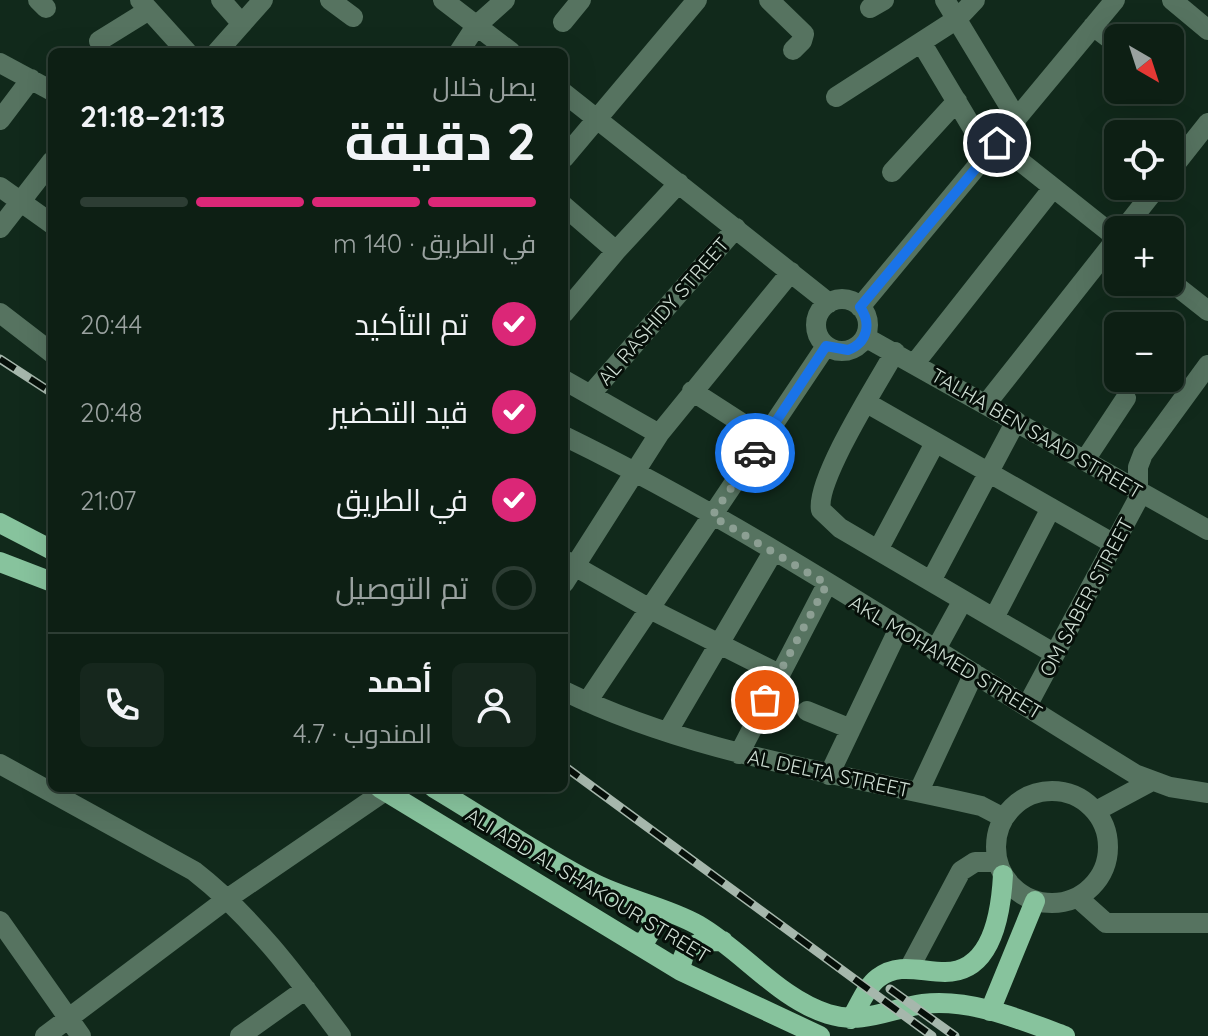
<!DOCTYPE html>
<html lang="ar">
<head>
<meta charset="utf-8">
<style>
	body { margin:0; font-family:Quicksand,Cairo,sans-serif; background:#16271d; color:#f1f3f6; direction:rtl; height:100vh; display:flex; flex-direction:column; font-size:30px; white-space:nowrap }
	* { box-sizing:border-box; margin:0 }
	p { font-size:26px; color:#9aa2a0 }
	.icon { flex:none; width:44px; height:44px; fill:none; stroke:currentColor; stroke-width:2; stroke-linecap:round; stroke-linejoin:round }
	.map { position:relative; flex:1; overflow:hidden; direction:ltr }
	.panel { position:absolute; left:48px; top:48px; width:520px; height:744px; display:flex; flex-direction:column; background:#0d1f14; border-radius:12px; box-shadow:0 8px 32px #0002,0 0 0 2px #2d3d34; direction:rtl }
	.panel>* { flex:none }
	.needle { width:52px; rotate:141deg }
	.tools { position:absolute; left:1104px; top:24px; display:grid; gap:16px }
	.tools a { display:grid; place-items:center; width:80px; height:80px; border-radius:12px; background:#0d1f14; box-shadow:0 8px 32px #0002,0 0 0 2px #2d3d34; font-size:40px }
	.pin { position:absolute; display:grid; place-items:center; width:68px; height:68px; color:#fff; margin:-34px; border:4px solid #fff; border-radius:50%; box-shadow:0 2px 8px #0007 }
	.courier { position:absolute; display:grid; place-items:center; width:80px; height:80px; margin:-40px; border:6px solid #1a73e8; border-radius:50%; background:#fff; color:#222; box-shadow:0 2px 10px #0007 }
	.head em { font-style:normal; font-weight:700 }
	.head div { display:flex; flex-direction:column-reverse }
	.head { display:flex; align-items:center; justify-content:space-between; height:136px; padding:0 32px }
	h1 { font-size:52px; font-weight:700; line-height:60px }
	.bar { display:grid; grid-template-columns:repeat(4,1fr); gap:12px 8px; align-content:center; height:96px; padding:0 32px }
	.bar i { height:10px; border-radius:6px; background:#2d3d34 }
	.bar .current { background:#db2777 }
	.bar p { grid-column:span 4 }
	.line { display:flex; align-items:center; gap:20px; padding:0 32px; border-top:2px solid #2d3d34 }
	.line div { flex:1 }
	.round { display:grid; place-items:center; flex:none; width:84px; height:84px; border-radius:12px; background:#16271d }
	ol { padding:0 32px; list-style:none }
	li { display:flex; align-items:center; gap:24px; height:88px }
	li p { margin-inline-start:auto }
	li .icon { padding:8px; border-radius:50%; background:#db2777; color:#fff; stroke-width:4 }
	li:last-child { color:#9aa2a0 }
	li i { width:44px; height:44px; border:4px solid #2d3d34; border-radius:50% }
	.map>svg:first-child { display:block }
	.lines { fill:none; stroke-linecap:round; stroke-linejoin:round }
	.minor { stroke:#567360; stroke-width:20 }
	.major { stroke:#87c39d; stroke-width:20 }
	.rail-casing { stroke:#a6b7ac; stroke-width:9 }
	.rail { stroke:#060f09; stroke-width:6; stroke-dasharray:18; stroke-linecap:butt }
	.done { stroke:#8c9f93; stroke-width:8; stroke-dasharray:0 14.4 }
	.route { stroke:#1a73e8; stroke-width:10 }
	.labels { text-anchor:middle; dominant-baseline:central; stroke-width:6; stroke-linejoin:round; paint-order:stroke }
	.street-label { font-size:20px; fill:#cfded4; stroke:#060f09 }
</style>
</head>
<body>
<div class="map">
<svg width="1208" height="1036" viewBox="0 0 1208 1036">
	<rect width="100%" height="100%" fill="#11291b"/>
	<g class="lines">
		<path class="minor" d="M38,0L46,8
			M140,0L187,52
			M221,0L242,24
			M330,0L353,17
			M443,0L511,52
			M769,0L804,34L802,41L793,50
			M945,0L1017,119
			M1172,0L1208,30
			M870,8L884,0
			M563,22L581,0
			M1093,26L1118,45
			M99,41L149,10
			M921,42L988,154
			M217,52L263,0
			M459,52L476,26L505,0
			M0,63L52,91
			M564,93L829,303
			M836,97L957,19L975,0
			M0,120L31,79
			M997,143L1118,239
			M564,158L697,0
			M1170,171L1208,123
			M892,172L957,101
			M0,187L52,224
			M564,206L616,251
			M0,228L52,161
			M1123,230L1158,186
			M1170,281L1208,311
			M816 325a26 26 0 1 1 52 0a26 26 0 1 1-52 0Z
			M860,307L1115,0
			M0,313L52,353
			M564,313L616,251L679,183
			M865,337L1208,530
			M895,352C878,382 815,481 821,510L840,528L1055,654
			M915,363L1053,188
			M564,380L659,434
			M692,391L765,438
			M590,395L736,228
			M867,403L1114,544
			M986,404L1118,237
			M564,436C763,533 947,659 1135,774L1170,787L1208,793
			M1085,460L1126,398
			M878,550L935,443
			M564,560L650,609L779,674
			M931,581L1016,421
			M564,583L659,434L791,272
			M994,618L1051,508
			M935,651L963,600
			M564,691C695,755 840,773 981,806L1004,818
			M587,702L826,346
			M1027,706L1138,499V467L1143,454L1208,365
			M807,711L851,729
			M668,731L773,552
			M739,754L827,584
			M0,764L194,871C252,916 297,977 341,1036
			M829,775L899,628
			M996 847a56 56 0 1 1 112 0a56 56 0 1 1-112 0Z
			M919,791L974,673
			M1096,811L1152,781
			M1078,898L1106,923H1208
			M0,921L81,1036
			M910,967L961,871L975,862H998
			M45,1036L227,899L385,791
			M240,1036L306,989"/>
		<path class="major" d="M0,523L52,550
			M0,562L52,582
			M380,788L681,971L820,1036
			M434,788C486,819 537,854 591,882C625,900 664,906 698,925C743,951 778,998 828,1014C863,1025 889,1009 923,1004C970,998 1022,1020 1065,1036
			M634,900L651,918L654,926L645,941L637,943
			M681,971C681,943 700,941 723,941
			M990,1011L1035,901
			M851,1019C859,1006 866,987 878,978C899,962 921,972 945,972C993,972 1001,912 1003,875"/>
		<g class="rail-casing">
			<path id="rail" d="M0,359L52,393
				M564,766L932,1036
				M890,989L955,1036"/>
		</g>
		<use href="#rail" class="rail"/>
	</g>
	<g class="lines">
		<path class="done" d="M755,453L712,516L827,584L765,700"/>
		<path class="route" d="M755,453L826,346L848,350C867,343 872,324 860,307L997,143"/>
	</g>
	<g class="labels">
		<g class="street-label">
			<text transform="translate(663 311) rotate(-49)">AL RASHIDY STREET</text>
			<text transform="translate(1037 433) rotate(30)">TALHA BEN SAAD STREET</text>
			<text transform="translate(1086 597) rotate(-62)">OM SABER STREET</text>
			<text transform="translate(946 657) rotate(31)">AKL MOHAMED STREET</text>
			<text transform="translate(829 773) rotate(12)">AL DELTA STREET</text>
			<text transform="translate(588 885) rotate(31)">ALI ABD AL SHAKOUR STREET</text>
		</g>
	</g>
</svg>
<div class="tools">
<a><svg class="needle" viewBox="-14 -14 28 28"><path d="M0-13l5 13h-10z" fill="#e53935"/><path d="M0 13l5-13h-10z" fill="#9aa2a0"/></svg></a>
<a><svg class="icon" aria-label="locate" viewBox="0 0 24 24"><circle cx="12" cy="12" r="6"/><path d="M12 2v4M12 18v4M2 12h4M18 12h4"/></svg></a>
<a>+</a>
<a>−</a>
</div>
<div class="pin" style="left:765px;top:700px;background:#ea580c"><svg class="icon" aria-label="bag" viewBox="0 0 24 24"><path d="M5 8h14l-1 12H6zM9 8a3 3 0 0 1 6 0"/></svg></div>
<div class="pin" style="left:997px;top:143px;background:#1f2937"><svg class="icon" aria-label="home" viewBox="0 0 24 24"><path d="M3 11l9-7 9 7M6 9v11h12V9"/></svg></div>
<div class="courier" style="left:755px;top:453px"><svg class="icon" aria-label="car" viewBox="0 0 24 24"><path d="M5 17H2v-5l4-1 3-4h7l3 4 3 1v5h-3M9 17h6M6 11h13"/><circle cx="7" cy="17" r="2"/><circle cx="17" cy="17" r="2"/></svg></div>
<section class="panel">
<div class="head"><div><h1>2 دقيقة</h1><p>يصل خلال</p></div><em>21:13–21:18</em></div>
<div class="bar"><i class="current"></i><i class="current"></i><i class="current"></i><i></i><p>في الطريق · 140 m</p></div>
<ol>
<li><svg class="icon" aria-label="check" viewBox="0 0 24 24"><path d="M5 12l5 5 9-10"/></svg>تم التأكيد<p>20:44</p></li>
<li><svg class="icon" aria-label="check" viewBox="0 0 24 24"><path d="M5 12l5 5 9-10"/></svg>قيد التحضير<p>20:48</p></li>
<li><svg class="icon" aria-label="check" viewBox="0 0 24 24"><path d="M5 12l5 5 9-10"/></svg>في الطريق<p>21:07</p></li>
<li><i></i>تم التوصيل</li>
</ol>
<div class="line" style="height:144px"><a class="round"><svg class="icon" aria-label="person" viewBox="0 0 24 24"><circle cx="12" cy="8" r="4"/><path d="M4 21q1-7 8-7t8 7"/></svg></a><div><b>أحمد</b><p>المندوب · 4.7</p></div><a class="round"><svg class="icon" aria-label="phone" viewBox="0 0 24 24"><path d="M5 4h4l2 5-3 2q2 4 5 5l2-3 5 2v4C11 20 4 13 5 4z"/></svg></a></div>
</section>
</div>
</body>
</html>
